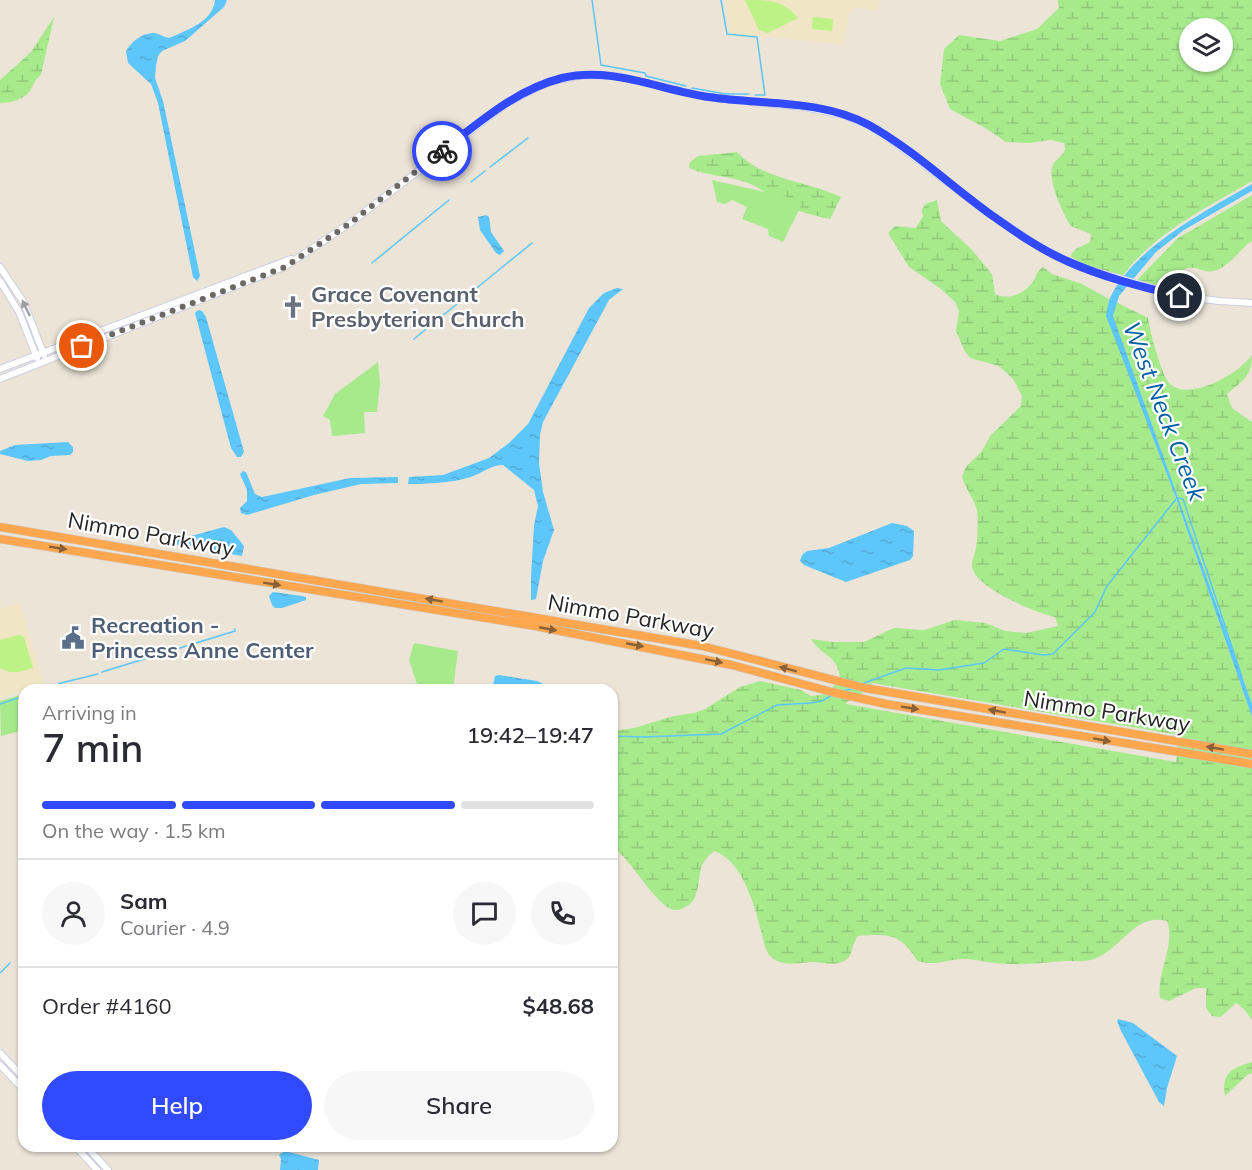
<!DOCTYPE html>
<html lang="en">
<head>
<meta charset="utf-8">
<style>
	body { margin:0; font-family:Mulish,sans-serif; background:#f7f7f7; color:#2b2b33; height:100vh; display:flex; flex-direction:column; font-size:22px; white-space:nowrap }
	* { box-sizing:border-box; margin:0 }
	p { font-size:20px; color:#7c7c81 }
	.icon { flex:none; width:33px; height:33px; fill:none; stroke:currentColor; stroke-width:2; stroke-linecap:round; stroke-linejoin:round }
	.map { position:relative; flex:1; overflow:hidden }
	.details { position:absolute; left:18px; top:684px; width:600px; height:468px; display:flex; flex-direction:column; background:#fff; border-radius:18px; box-shadow:0 2px 4px #0004 }
	.details>* { flex:none }
	.buttons { position:absolute; left:1179px; top:18px; display:grid; gap:12px }
	.buttons a { display:grid; place-items:center; width:54px; height:54px; border-radius:50%; background:#fff; box-shadow:0 2px 4px #0004; font-size:30px }
	.pin { position:absolute; display:grid; place-items:center; width:51px; height:51px; color:#fff; margin:-26px; border:3px solid #fff; border-radius:50%; box-shadow:0 2px 6px #0007 }
	.courier { position:absolute; display:grid; place-items:center; width:60px; height:60px; margin:-30px; border:4px solid #3149ff; border-radius:50%; background:#fff; color:#222; box-shadow:0 2px 8px #0007 }
	.headline em { font-style:normal; font-weight:600 }
	.headline div { display:flex; flex-direction:column-reverse }
	.headline { display:flex; align-items:center; justify-content:space-between; height:102px; padding:0 24px }
	h1 { font-size:39px; font-weight:600; line-height:45px }
	.bar { display:grid; grid-template-columns:repeat(4,1fr); gap:9px 6px; align-content:center; height:72px; padding:0 24px }
	.bar i { height:8px; border-radius:4px; background:#e1e1e2 }
	.bar .active { background:#3149ff }
	.bar p { grid-column:span 4 }
	.line { display:flex; align-items:center; gap:15px; padding:0 24px; border-top:2px solid #e1e1e2 }
	.line div { flex:1 }
	.round { display:grid; place-items:center; flex:none; width:63px; height:63px; border-radius:32px; background:#f7f7f7 }
	.button { display:flex; gap:12px; margin-top:auto; padding:12px 24px }
	.button a { flex:1; height:69px; border-radius:36px; background:#3149ff; color:#fff; font-size:24px; font-weight:600; line-height:69px; text-align:center }
	.button a+a { background:#f7f7f7; color:#2b2b33 }
	.map>svg:first-child { display:block }
	.education { fill:#f0e5c4 }
	.wetland { fill:url(#wetland-marsh); fill-rule:evenodd }
	.park { fill:#a6ea8c }
	.pitch { fill:#bdf286 }
	.water { fill:url(#water-ripples) }
	.lines { fill:none; stroke-linecap:round; stroke-linejoin:round }
	.stream { stroke:#5dc6fb; stroke-width:1.5 }
	.secondary-casing { stroke:#cccfe3; stroke-width:8 }
	.highway-casing { stroke:#c7c7c7; stroke-width:9 }
	.secondary { stroke:#fff; stroke-width:6 }
	.highway { stroke:#ffa74f; stroke-width:8 }
	.oneway { fill:#9e9e9e }
	.oneway2 { fill:#886139 }
	.done { stroke:#6c6965; stroke-width:6; stroke-dasharray:0 10.8 }
	.route { stroke:#3149ff; stroke-width:8 }
	.labels { text-anchor:middle; dominant-baseline:central; stroke-width:4.5; stroke-linejoin:round; paint-order:stroke }
	.worship-label { font-size:22px; font-weight:bold; fill:#5b616d; stroke:#fff; text-anchor:start }
	.street-label { font-size:22px; fill:#272727; stroke:#fff }
	.service-label { font-size:22px; font-weight:bold; fill:#4e5e75; stroke:#fff; text-anchor:start }
	.water-label { font-size:24px; font-style:italic; fill:#005fa3; stroke:#fff }
</style>
</head>
<body>
<div class="map">
<svg width="1252" height="1170" viewBox="0 0 1252 1170">
	<defs>
		<pattern id="wetland-marsh" width="20" height="14" patternUnits="userSpaceOnUse" patternTransform="scale(1.5)"><rect width="20" height="14" fill="#a6ea8c"/><path d="M1 5h8M5 5V1M11 12h8M15 12V8" fill="none" stroke="#8fc979"/></pattern>
		<pattern id="water-ripples" width="26" height="14" patternUnits="userSpaceOnUse" patternTransform="scale(1.5)"><rect width="26" height="14" fill="#5dc6fb"/><path d="M2 4q2-2 4 0t4 0M15 11q2-2 4 0t4 0" fill="none" stroke="#51aad7"/></pattern>
	</defs>
	<rect width="100%" height="100%" fill="#ece4d7"/>
	<path class="education" d="M726,0H880L878,11L855,7L849,14L844,45L730,33Z
		M20,603L44,685L0,698V609Z"/>
	<path class="wetland" d="M1058,0H1252V181C1206,208 1156,232 1123,275L1087,266L1070,256L1076,249L1090,242L1091,234L1071,226C1063,215 1048,180 1052,167C1055,157 1069,155 1064,143L1051,140L1030,143L1006,142L987,129L950,109L940,84L944,49L959,35L1000,41L1037,29L1059,8ZM1190,28H1222V62H1190Z
		M54,17L41,75C34,80 34,85 29,92C22,100 10,103 0,103V80L31,52Z
		M737,152C762,180 808,181 841,197L830,219C810,215 789,209 772,198C764,192 758,186 748,183C727,175 710,177 689,168L690,162L698,156Z
		M1252,195V241C1240,249 1232,263 1219,269C1205,276 1198,265 1187,268C1179,271 1173,281 1167,288L1137,280L1178,238Z
		M937,200L941,221L972,250L992,274L995,294C1009,301 1026,293 1034,280C1037,274 1037,271 1043,267L1052,274L1082,284L1109,299L1107,316L1176,498L1252,717V1020L1244,1009L1236,1003L1221,1017L1212,1016L1206,1008V988H1196L1169,1001L1160,998C1156,972 1176,946 1167,921C1134,913 1122,949 1094,959C1087,962 1075,961 1067,961C1047,962 1027,965 1008,964C994,964 980,960 967,959C948,958 939,967 917,961C901,933 888,934 858,936C854,942 853,946 851,953C845,969 824,962 810,962C799,963 783,966 774,959C764,953 764,940 761,931C754,904 742,860 714,851C694,867 703,878 695,897C693,903 684,909 677,910C658,912 632,858 612,847V731L634,728L674,716L694,713L705,709L740,687L760,681L801,690L811,696L828,694L840,677C836,653 822,657 811,639L832,642H864L894,628L925,630L954,620L986,623L1005,631L1026,633L1058,626L1055,617C1036,613 971,586 972,565C972,560 975,553 976,547C978,538 978,519 977,510C974,498 965,489 962,476L966,467L981,452L991,435L1021,406L1022,396L1013,379L999,366L970,358L964,350L956,331L959,311L955,302L941,289L909,267L888,233L895,226L916,228L923,216L922,210L925,204ZM872,683L1179,735L1176,762L846,704C854,694 865,696 872,683Z
		M1116,302L1148,318C1149,328 1162,378 1170,384C1190,402 1240,373 1252,355C1252,377 1242,381 1227,394L1232,408L1252,422V704L1113,317Z
		M1252,1062V1073L1247,1075L1225,1096C1221,1073 1232,1068 1252,1062Z"/>
	<path class="park" d="M712,180L788,197L801,206L783,242L769,236L768,229L742,219L747,207L732,200L725,204L717,202Z
		M378,362L380,384L377,412H364L365,433L332,436L330,420L323,416L335,394Z
		M414,643L458,651L453,690L418,687L409,660Z
		M24,694V730L1,736L0,701Z"/>
	<path class="pitch" d="M745,0C771,0 783,0 798,18L768,33L759,30Z
		M813,17L833,19L832,31L812,29Z
		M19,635L24,637L33,668C21,672 12,675 0,668V640Z"/>
	<path class="water" d="M215,0H227L224,7L185,41L162,51L158,56L156,66L155,78L163,101L200,276L197,281L193,277L158,103L151,84L128,63L126,51C131,42 143,32 155,33C159,34 164,37 169,38C187,30 213,22 215,0Z
		M1252,184V191L1184,230L1156,252L1119,296L1113,316L1252,704V717L1176,498L1106,316C1107,310 1108,303 1110,298C1134,247 1206,211 1252,184Z
		M486,215L489,217L491,232L504,251L500,255L496,253L480,230L478,217Z
		M617,288L623,289L609,300L543,422L540,435L539,463L543,492L554,530L543,561L536,599L531,600V577L534,525L538,506L534,490L503,465C491,465 482,473 471,477C450,483 429,484 408,484L409,477L443,475L489,458L509,443L528,424L589,308L604,293Z
		M198,310L202,311L206,317L244,452L241,457H237L231,448L195,313Z
		M68,442L73,447V452L70,455L51,456L41,460L28,461L0,454V451L15,445Z
		M243,471L246,472L255,494L262,497L350,478L398,477V483L361,484L314,495L247,515L241,513L240,508L247,501V490L240,474Z
		M892,523L907,526L914,531L913,556L910,560L846,582L804,565L800,561L802,555L807,551L829,548Z
		M224,527L231,530L244,546L242,556L173,544V541Z
		M273,592L302,596L306,597V600L282,608H275L272,605L269,596Z
		M499,675L537,681L543,684V690H492L495,676Z
		M1118,1019L1133,1023L1177,1056L1167,1088L1164,1106L1159,1102L1121,1031L1117,1021Z
		M285,1151L319,1160L318,1170H280L281,1159L279,1155Z"/>
	<g class="lines">
		<path class="stream" d="M592,0L601,65L645,73L646,76L686,86
			M721,0L727,34L757,37L765,95H755
			M692,88L726,94H749
			M490,167L528,138
			M471,182L485,171
			M372,263L449,200
			M414,339L532,243
			M1178,498L1183,499L1242,677
			M102,672L235,631V629
			M864,683L906,668L939,670L984,663L1004,649L1043,655L1053,654L1095,612L1107,586L1176,499
			M49,689L61,683L98,674
			M842,691L855,688
			M0,704L24,696
			M612,736L643,737L721,734L777,705L811,703L822,701L832,695
			M22,955L24,954
			M0,973L10,963"/>
		<g class="secondary-casing">
			<path id="secondary" d="M0,267L24,303L44,355
				M0,281L19,312L37,358
				M0,369L291,259
				M0,379L284,267L349,224L507,103L548,82L583,75L617,76L706,97L804,107L844,115L866,124L885,135L990,214L1041,248L1068,262L1090,270L1180,296L1219,301L1252,303
				M0,1053L24,1078
				M0,1065L24,1090
				M75,1146L97,1170
				M86,1146L108,1170"/>
		</g>
		<g class="highway-casing">
			<path id="highway" d="M0,527L702,646L865,688L1252,754
				M0,539L535,626L732,665L832,692L886,704L1252,764"/>
		</g>
		<use href="#secondary" class="secondary"/>
		<use href="#highway" class="highway"/>
	</g>
	<defs><path id="oneway-solid" d="M-6-.8H1V-3.2L6.5 0L1 3.2V.8H-6Z" transform="scale(1.5)"/></defs>
	<use class="oneway" href="#oneway-solid" transform="translate(26 308) rotate(-116)"/>
	<g class="oneway2">
		<use href="#oneway-solid" transform="translate(58 548) rotate(9)"/>
		<use href="#oneway-solid" transform="translate(272 584) rotate(9)"/>
		<use href="#oneway-solid" transform="translate(434 600) rotate(-170)"/>
		<use href="#oneway-solid" transform="translate(548 629) rotate(11)"/>
		<use href="#oneway-solid" transform="translate(635 645) rotate(11)"/>
		<use href="#oneway-solid" transform="translate(714 661) rotate(12)"/>
		<use href="#oneway-solid" transform="translate(788 669) rotate(-165)"/>
		<use href="#oneway-solid" transform="translate(910 708) rotate(9)"/>
		<use href="#oneway-solid" transform="translate(997 711) rotate(-170)"/>
		<use href="#oneway-solid" transform="translate(1102 740) rotate(10)"/>
		<use href="#oneway-solid" transform="translate(1215 748) rotate(-170)"/>
	</g>
	<g class="lines">
		<path class="done" d="M82,346L285,267L349,224L442,151"/>
		<path class="route" d="M442,151C479,123 515,90 562,78C612,66 660,90 709,97C761,105 821,99 869,125C912,149 950,185 990,214C1014,231 1039,249 1067,261C1102,277 1142,287 1180,296"/>
	</g>
	<defs>
		<g id="church-bare" transform="scale(1.8)"><path d="M-1.2-6h2.4v3.5h3.3v2.4h-3.3V6h-2.4V-.1h-3.3v-2.4h3.3Z" fill="#6b7280" stroke="#fff" stroke-width="2.5" paint-order="stroke"/></g>
		<g id="civic-bare" transform="scale(1.8)"><path d="M-.6-6.5H3V-4.5H.6V-3L4-1V1h2V6H-6V1h2V-1L-.6-3ZM-1.2 2.5V6h2.4V2.5Z" fill="#5c6f8a" stroke="#fff" stroke-width="2.5" paint-order="stroke"/></g>
	</defs>
	<g fill-rule="evenodd">
		<use href="#church-bare" x="293" y="307"/>
		<use href="#civic-bare" x="73" y="638"/>
	</g>
	<g class="labels">
		<g class="worship-label">
			<text x="311" y="294">Grace Covenant<tspan x="311" dy="25">Presbyterian Church</tspan></text>
		</g>
		<g class="street-label">
			<text transform="translate(151 534) rotate(10)">Nimmo Parkway</text>
			<text transform="translate(631 616) rotate(10)">Nimmo Parkway</text>
			<text transform="translate(1107 711) rotate(9)">Nimmo Parkway</text>
		</g>
		<g class="service-label">
			<text x="91" y="625">Recreation -<tspan x="91" dy="25">Princess Anne Center</tspan></text>
		</g>
		<g class="water-label">
			<text transform="translate(1165 411) rotate(69)">West Neck Creek</text>
		</g>
	</g>
</svg>
<div class="buttons">
<a><svg class="icon" aria-label="layers" viewBox="0 0 24 24"><path d="M12 4l9 5-9 5-9-5zM3 14l9 5 9-5"/></svg></a>
</div>
<div class="pin" style="left:82px;top:346px;background:#ea580c"><svg class="icon" aria-label="bag" viewBox="0 0 24 24"><path d="M5 8h14l-1 12H6zM9 8a3 3 0 0 1 6 0"/></svg></div>
<div class="pin" style="left:1180px;top:296px;background:#1f2937"><svg class="icon" aria-label="home" viewBox="0 0 24 24"><path d="M3 11l9-7 9 7M6 9v11h12V9"/></svg></div>
<div class="courier" style="left:442px;top:151px"><svg class="icon" aria-label="bike" viewBox="0 0 24 24"><circle cx="6" cy="16" r="4"/><circle cx="18" cy="16" r="4"/><path d="M6 16l4-8h5l3 8M10 8l3 8H6M13 5h3"/></svg></div>
<section class="details">
<div class="headline"><div><h1>7 min</h1><p>Arriving in</p></div><em>19:42–19:47</em></div>
<div class="bar"><i class="active"></i><i class="active"></i><i class="active"></i><i></i><p>On the way · 1.5 km</p></div>
<div class="line" style="height:108px"><a class="round"><svg class="icon" aria-label="person" viewBox="0 0 24 24"><circle cx="12" cy="8" r="4"/><path d="M4 21q1-7 8-7t8 7"/></svg></a><div><b>Sam</b><p>Courier · 4.9</p></div><a class="round"><svg class="icon" aria-label="chat" viewBox="0 0 24 24"><path d="M4 5h16v11H9l-5 4z"/></svg></a><a class="round"><svg class="icon" aria-label="phone" viewBox="0 0 24 24"><path d="M5 4h4l2 5-3 2q2 4 5 5l2-3 5 2v4C11 20 4 13 5 4z"/></svg></a></div>
<div class="line" style="height:78px"><div>Order #4160</div><b>$48.68</b></div>
<div class="button"><a>Help</a><a>Share</a></div>
</section>
</div>
</body>
</html>
